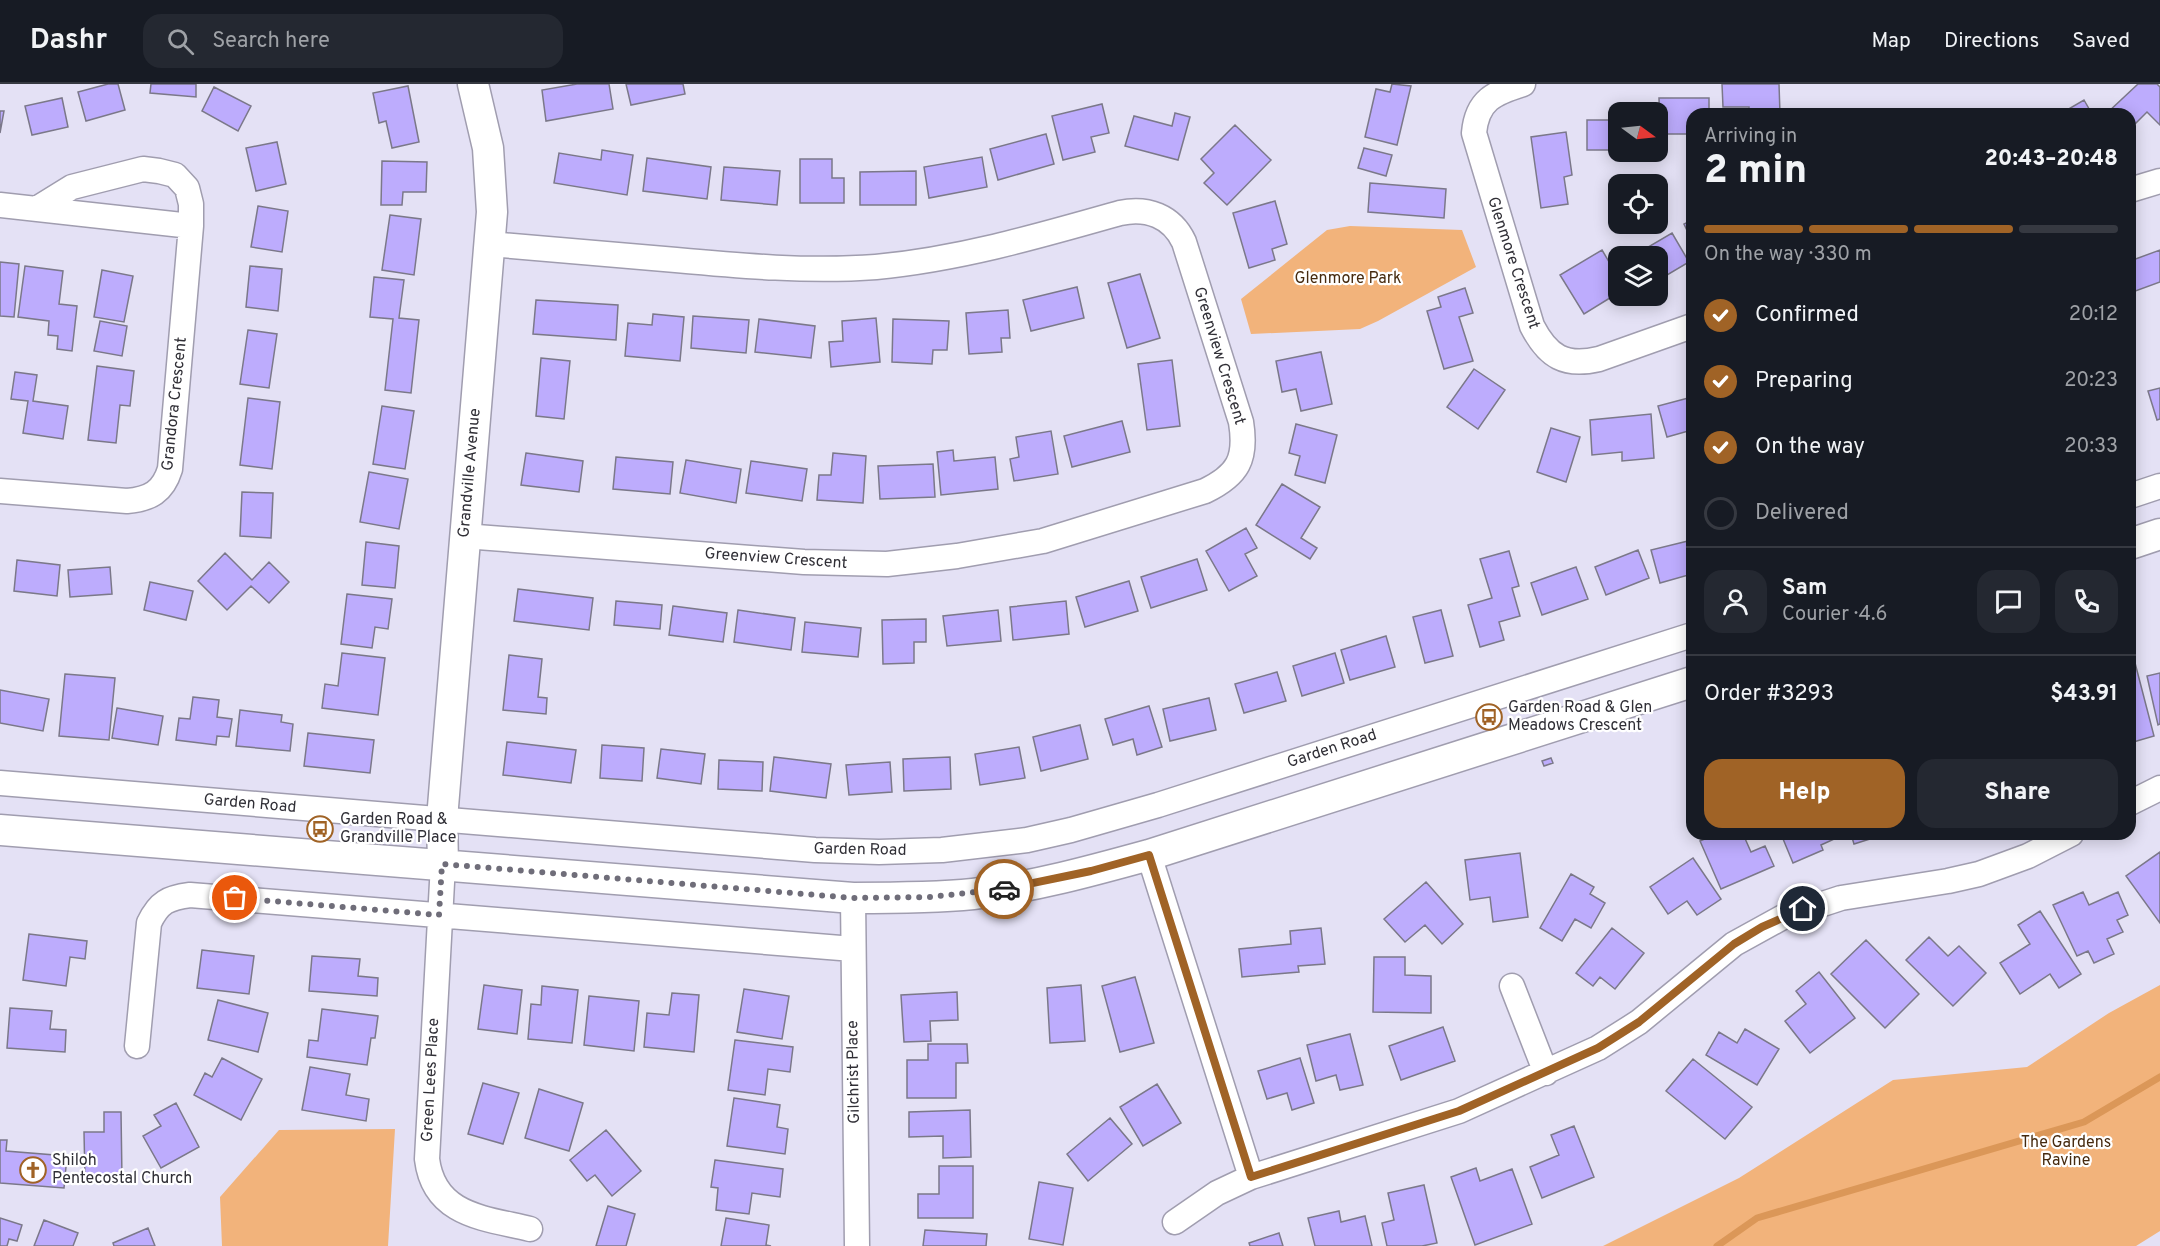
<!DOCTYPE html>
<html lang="en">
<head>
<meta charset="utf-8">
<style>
	body { margin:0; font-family:Overpass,sans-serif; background:#242831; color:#f1f3f6; height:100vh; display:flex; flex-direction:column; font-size:22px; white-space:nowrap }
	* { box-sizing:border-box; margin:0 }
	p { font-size:20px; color:#9ea1a6 }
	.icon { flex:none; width:33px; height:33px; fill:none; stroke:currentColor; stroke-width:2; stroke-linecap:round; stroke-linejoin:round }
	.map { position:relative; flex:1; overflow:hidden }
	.details { position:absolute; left:1686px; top:24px; width:450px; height:732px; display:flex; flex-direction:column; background:#171b24; border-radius:18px; box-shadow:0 3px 15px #0003 }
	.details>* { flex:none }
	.needle { width:39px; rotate:105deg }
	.tools { position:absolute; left:1608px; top:18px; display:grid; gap:12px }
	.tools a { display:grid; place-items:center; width:60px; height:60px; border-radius:12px; background:#171b24; box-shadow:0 3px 15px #0003; font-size:30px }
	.pin { position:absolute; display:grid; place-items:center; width:51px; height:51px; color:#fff; margin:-26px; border:3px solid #fff; border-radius:50%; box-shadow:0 2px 6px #0007 }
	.courier { position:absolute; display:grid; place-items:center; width:60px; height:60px; margin:-30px; border:4px solid #a06326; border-radius:50%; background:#fff; color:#222; box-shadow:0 2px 8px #0007 }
	.headline em { font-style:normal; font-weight:800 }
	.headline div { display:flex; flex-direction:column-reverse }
	.headline { display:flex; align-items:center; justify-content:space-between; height:102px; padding:0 18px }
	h1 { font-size:39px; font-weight:800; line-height:45px }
	.bar { display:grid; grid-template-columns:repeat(4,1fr); gap:9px 6px; align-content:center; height:72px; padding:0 18px }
	.bar i { height:8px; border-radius:4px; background:#363941 }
	.bar .current { background:#a06326 }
	.bar p { grid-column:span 4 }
	.line { display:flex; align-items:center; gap:15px; padding:0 18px; border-top:2px solid #363941 }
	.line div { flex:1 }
	.round { display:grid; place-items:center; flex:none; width:63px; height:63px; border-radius:18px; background:#242831 }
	ol { padding:0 18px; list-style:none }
	li { display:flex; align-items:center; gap:18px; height:66px }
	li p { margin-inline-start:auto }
	li .icon { padding:6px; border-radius:50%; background:#a06326; color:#fff; stroke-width:4 }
	li:last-child { color:#9ea1a6 }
	li i { width:33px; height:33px; border:3px solid #363941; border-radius:50% }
	.button { display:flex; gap:12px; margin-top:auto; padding:12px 18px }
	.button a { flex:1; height:69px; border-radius:18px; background:#a06326; color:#fff; font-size:24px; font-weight:800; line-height:69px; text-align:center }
	.button a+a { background:#242831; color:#f1f3f6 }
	header { display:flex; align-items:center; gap:36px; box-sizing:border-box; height:84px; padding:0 30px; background:#171b24; border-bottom:2px solid #363941 }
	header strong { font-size:28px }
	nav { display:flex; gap:33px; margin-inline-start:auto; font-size:21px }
	.search { width:420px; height:54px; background:#242831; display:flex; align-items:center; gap:15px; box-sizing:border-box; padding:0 21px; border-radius:18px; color:#9ea1a6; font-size:22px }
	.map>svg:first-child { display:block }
	.green { fill:#f2b37b }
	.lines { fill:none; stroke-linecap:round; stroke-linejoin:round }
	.stream { stroke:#db9758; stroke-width:7 }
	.building { fill:#bdacfd; stroke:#7b7889; stroke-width:1.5 }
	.minor-casing { stroke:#a09daf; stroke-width:27 }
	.tertiary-casing { stroke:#a09daf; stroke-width:33 }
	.minor { stroke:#fff; stroke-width:24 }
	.tertiary { stroke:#fff; stroke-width:30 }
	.done { stroke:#6f6d79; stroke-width:6; stroke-dasharray:0 10.8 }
	.route { stroke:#a06326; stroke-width:8 }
	.labels { text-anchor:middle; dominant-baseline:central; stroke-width:4.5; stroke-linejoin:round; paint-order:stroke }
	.street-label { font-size:16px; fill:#302f36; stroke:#fff }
	.park-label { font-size:16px; fill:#462a0f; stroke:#fff }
	.poi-label { font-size:16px; fill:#302f36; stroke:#fff; text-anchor:start }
</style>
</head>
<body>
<header>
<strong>Dashr</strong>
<div class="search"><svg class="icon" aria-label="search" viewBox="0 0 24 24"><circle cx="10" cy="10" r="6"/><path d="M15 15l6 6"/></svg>Search here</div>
<nav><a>Map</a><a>Directions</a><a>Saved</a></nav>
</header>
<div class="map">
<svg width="2160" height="1162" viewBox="0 0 2160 1162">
	<rect width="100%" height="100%" fill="#e4e1f5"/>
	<path class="green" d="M1350,142L1462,146L1476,183L1378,237L1360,245L1251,250L1241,215L1327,146Z
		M2160,901V1147L2136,1162H1603L1739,1094L1893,996L2027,983L2109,929Z
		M395,1045L388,1162H222L220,1113L279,1046Z"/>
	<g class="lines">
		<path class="stream" d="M1717,1162L1757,1134L2084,1038L2160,993"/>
	</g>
	<path class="building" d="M108,0H118L125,26L86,37L78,8Z
		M151,0H196V13L150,9Z
		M577,0H609L613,25L546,37L542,6Z
		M626,0H683L685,10L631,21Z
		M1392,0L1411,2L1397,61L1365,53L1376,5L1390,8Z
		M1722,0H1779L1780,30H1749V23H1723Z
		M2138,0H2157L2160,3V41L2147,28L2130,45V30H2106Z
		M408,2L419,58L392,64L386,37L379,39L373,9Z
		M214,3L251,22L238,47L202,27Z
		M62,14L68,43L32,51L25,22Z
		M1659,14H1709V30H1692V50H1660Z
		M2084,16L2092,30H2060Z
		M1102,20L1109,49L1091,53L1095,68L1063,76L1052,32Z
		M0,27H4L0,49Z
		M1175,29L1190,33L1178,76L1125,62L1134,32L1172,42Z
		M1587,36H1618V66H1587Z
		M1235,41L1271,76L1227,121L1204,99L1214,89L1201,75Z
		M1566,48L1572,91L1564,93L1568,120L1541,124L1531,53Z
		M1046,50L1054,80L998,96L990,65Z
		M277,58L286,100L256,107L246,64Z
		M1364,64L1392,71L1386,92L1358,84Z
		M602,66L633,71L627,111L554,99L559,69L601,76Z
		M982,73L987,103L929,114L924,83Z
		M647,74L711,83L707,115L643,107Z
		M800,75H832V94H844V119H800Z
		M382,77L427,78L426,108H403L402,121H381Z
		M724,83L780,87L777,121L721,116Z
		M916,87V121H860V88Z
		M1370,99L1446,105L1444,134L1368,128Z
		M1275,117L1287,160L1272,165L1275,176L1249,184L1233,129Z
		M258,122L288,127L282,168L251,163Z
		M390,131L421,135L414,191L382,186Z
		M1692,136V157L1684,140Z
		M1672,149L1689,178L1662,194L1658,188V172H1633Z
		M1602,166L1618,193V209L1584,230L1560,191Z
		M2160,166V198L2130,209V177Z
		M0,178L19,180L14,233L0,232Z
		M25,182L63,187L59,220L77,222L72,267L57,265L58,252L48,251L49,237L18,233Z
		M250,182L282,185L278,227L246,223Z
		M102,186L133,192L124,238L94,233Z
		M1140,190L1160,254L1127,264L1108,199Z
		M374,193L404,196L399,234L419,236L411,309L385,306L393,235L370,233Z
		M1077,203L1084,234L1031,247L1023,216Z
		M1465,204L1473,229L1459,233L1473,277L1444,285L1427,227L1441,223L1438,213Z
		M536,216L618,221L616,256L533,250Z
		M1008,226L1010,254H1001L1002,268L969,270L966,229Z
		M653,230L684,233L680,277L625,272L628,239L652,241Z
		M693,232L749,236L746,269L691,264Z
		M876,234L880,278L831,283L829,258L843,257L842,237Z
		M759,235L815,242L811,274L755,268Z
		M893,235L949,237L947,266H933L932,280L892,278Z
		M100,237L127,242L122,272L94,267Z
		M248,246L277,250L269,304L240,300Z
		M1321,268L1332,320L1301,327L1296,305L1282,308L1276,277Z
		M541,274L570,277L564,335L536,332Z
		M1172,276L1180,342L1147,346L1138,280Z
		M97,282L134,287L130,322L120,321L116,359L88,356Z
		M1474,285L1505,306L1478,345L1447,323Z
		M15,288L37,291L33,317L68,322L63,355L23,349L28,317L11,315Z
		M2160,304V335L2157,336L2148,307Z
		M1692,313V346L1667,353L1658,322Z
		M248,314L280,318L272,385L240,381Z
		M382,322L414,327L405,385L373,380Z
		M1651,330L1654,374L1622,377V368L1592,371L1590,336Z
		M1122,337L1130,368L1072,383L1064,352Z
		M1296,340L1337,351L1325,399L1295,391L1300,372L1289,369Z
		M1551,344L1580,353L1566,398L1537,388Z
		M1051,347L1058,390L1014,397L1010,375L1019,373L1016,353Z
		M953,366L954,377L995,373L998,405L941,411L937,368Z
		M526,369L583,377L579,408L521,401Z
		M833,369L866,372L863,419L817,416L819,391H831Z
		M616,373L673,378L670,410L613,405Z
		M686,376L741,385L736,419L680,409Z
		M751,377L807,385L802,417L746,409Z
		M933,380L935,413L880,415L878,382Z
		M369,388L408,395L399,445L360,438Z
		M1282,400L1320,423L1301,454L1317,464L1310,475L1256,441Z
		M242,408L273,409L271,454L240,452Z
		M1246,444L1257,464L1245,470L1257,492L1229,507L1206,467Z
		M1692,456V490L1660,499L1651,466Z
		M366,458L399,462L395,504L362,501Z
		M1638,466L1649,494L1606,511L1595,483Z
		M1509,467L1519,502L1512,504L1520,532L1499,538L1504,556L1480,563L1468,521L1492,514L1480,475Z
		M225,469L252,496L269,478L289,498L269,519L251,502L227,526L198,497Z
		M1197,475L1207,506L1151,524L1141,493Z
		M17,476L60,481L57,512L14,507Z
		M110,483L112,510L70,513L68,486Z
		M1576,483L1588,515L1542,531L1531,499Z
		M1129,497L1138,527L1085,543L1076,513Z
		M150,498L193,507L186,536L144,526Z
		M518,505L593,514L589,546L514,537Z
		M347,510L392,515L388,545L375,543L372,564L341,560Z
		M616,517L662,521L660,545L614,541Z
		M1066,517L1069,550L1013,556L1010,523Z
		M673,522L727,529L723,558L669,551Z
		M738,526L795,534L791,566L734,558Z
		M998,526L1001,557L947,562L943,532Z
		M1441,526L1453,572L1425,579L1413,533Z
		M926,535V558H914V579L883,580L882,536Z
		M805,538L861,544L858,573L802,568Z
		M1386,552L1395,583L1350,596L1341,566Z
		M342,569L385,574L378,631L322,624L325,600L338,602Z
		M1335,569L1344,599L1302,612L1293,582Z
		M509,571L542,575L538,613L547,614L546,630L503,626Z
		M2134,575L2154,652L2130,659V576Z
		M1277,588L1286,617L1244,629L1235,600Z
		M2160,589V640L2158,641L2147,592Z
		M65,590L115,594L109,656L59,652Z
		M0,606L49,615L43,647L0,639Z
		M193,613L219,616L217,633L232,635L229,653L217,652L216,661L176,656L179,634L190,635Z
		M1209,614L1216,646L1170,657L1163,625Z
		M1149,622L1162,663L1137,671L1133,655L1113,661L1105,635Z
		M117,624L163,632L158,661L112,654Z
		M240,626L282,631L281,638L293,640L290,667L236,662Z
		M1080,641L1088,675L1041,687L1033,653Z
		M308,649L374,656L370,689L304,682Z
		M507,658L576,666L571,699L503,691Z
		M602,661L644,664L642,697L600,694Z
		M1019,663L1025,694L980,701L975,670Z
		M661,665L705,670L701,700L657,694Z
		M774,673L831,680L826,714L770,707Z
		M950,673L951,705L904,707L903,675Z
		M1551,674L1553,679L1544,682L1542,677Z
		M719,676L763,678L762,707L718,705Z
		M890,678L892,708L849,711L846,681Z
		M1716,750H1743L1751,768L1765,762L1774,782L1721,805L1700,757Z
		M1781,750H1840L1841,752L1821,761L1823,766L1793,779Z
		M1851,750H1871L1873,754L1854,760Z
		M2160,768V839L2126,792Z
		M1520,769L1528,833L1493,838L1490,813L1470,816L1465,776Z
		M1693,774L1721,815L1697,831L1687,817L1668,830L1650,803Z
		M1571,790L1594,803L1590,810L1605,819L1591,844L1575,835L1562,857L1540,844Z
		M1426,798L1463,840L1442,860L1425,841L1405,858L1384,835Z
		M2083,808L2089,821L2118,808L2128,831L2117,836L2123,848L2107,855L2114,870L2094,879L2088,867L2077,872L2053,821Z
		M2040,827L2081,890L2059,904L2050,890L2020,910L2000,879L2030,860L2018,841Z
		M1321,844L1325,880L1298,882L1299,888L1242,893L1239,865L1291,860L1290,847Z
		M1612,844L1644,869L1615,905L1600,893L1593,902L1576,889Z
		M29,850L87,857L85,875L70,873L66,902L23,896Z
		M1929,853L1948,872L1959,862L1986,889L1953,922L1906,876Z
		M1866,856L1919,910L1885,944L1831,890Z
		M202,866L254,872L249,910L197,904Z
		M312,872L360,875L358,892L378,894L377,912L309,907Z
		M1374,873H1405V891L1431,892V929L1373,928Z
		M1819,888L1855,934L1810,969L1785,937L1806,920L1796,907Z
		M1135,893L1154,959L1120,968L1102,902Z
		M484,901L522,906L517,950L478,945Z
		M1081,901L1085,957L1050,959L1047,904Z
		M542,902L578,906L572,959L528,955L531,920L541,921Z
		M744,905L789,912L782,955L737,948Z
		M957,908L958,936L930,937L931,957L904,958L901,911Z
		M672,909L699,911L694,968L644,963L647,929L669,931Z
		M589,912L639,917L634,967L584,961Z
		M218,916L268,929L258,968L208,956Z
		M10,924L52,927L50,945L66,946L65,968L7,964Z
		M322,925L378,932L375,954H371L367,981L307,973L309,956L318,957Z
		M1443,943L1455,977L1401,996L1389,962Z
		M1745,945L1779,965L1757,1001L1706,971L1719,948L1737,959Z
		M1350,950L1363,1001L1340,1006L1336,991L1316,997L1307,961Z
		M735,956L793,963L790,988L768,985L765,1011L728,1006Z
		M928,960H967L968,979H956V1014H907V976H928Z
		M222,974L262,995L241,1036L194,1011L205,989L212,993Z
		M1300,974L1314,1019L1292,1026L1287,1009L1267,1015L1258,987Z
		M1693,975L1752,1023L1725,1055L1666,1007Z
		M310,983L350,990L346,1011L369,1015L366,1037L302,1026Z
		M483,999L519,1009L503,1060L468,1050Z
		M1157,1000L1181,1039L1143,1062L1120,1023Z
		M539,1005L583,1019L569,1067L525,1054Z
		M734,1014L780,1021L777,1043L788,1045L785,1070L727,1062Z
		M176,1019L199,1063L161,1084L143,1052L161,1042L154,1031Z
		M970,1026L971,1073L943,1074V1052L909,1053V1028Z
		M104,1028H121L122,1095H85L84,1048H104Z
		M1110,1034L1132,1060L1088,1097L1067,1070Z
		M1574,1042L1594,1093L1542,1114L1530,1083L1559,1071L1551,1051Z
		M606,1046L641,1087L612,1112L595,1091L587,1097L570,1076Z
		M0,1056H7L6,1067L67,1072L64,1104L0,1099Z
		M715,1076L783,1085L780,1113L752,1109L749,1130L716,1126L718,1104L711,1103Z
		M939,1082H973V1134H918V1110H939Z
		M1476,1084L1480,1097L1512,1085L1532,1140L1475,1161L1451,1093Z
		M1039,1098L1073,1104L1063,1161L1029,1155Z
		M1424,1101L1437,1159L1422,1162H1387L1382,1139L1394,1136L1388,1109Z
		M608,1122L635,1130L626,1162H596Z
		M1339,1127L1341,1138L1365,1132L1372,1162H1315L1308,1134Z
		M0,1134L22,1141L17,1157L9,1155L7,1162H0Z
		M726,1134L769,1141L766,1161L771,1162H721Z
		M44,1136L78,1149L73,1162H34Z
		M148,1144L155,1162H114L113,1159Z
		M925,1146L987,1150L986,1162H923Z
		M1279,1149L1283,1162H1250L1249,1159Z"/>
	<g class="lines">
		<g class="minor-casing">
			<path id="minor" d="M1523,0C1494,9 1477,16 1474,49L1532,242C1548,273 1565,283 1599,275L1692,242
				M2130,106L2160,97
				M0,121L191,142
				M0,407L127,417C150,415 163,408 170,385L191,142V120L187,104L175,91L159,87L143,85L72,103L38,124
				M2130,412L2160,402
				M464,452L804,478L887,480L957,472L1043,457L1205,407C1238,391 1247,375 1241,338L1184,158C1172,132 1147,123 1120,129C1039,152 960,175 876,183C809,188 742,182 676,176C613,171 551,165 489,160
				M0,699L815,766L879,768L942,766L1027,756L1071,746L1158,721L1692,551
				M2130,719L2160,704
				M1149,771L1251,1093
				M443,780L427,1075C434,1132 485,1134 530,1145
				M853,814L857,1162
				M1512,902L1546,989
				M137,962L149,839C159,818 168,814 190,811L853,865
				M1175,1138L1217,1109L1251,1093L1459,1027L1598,964L1639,938L1734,860L1783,833L1841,814L1948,797L1979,790L2028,772L2071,750"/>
		</g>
		<g class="tertiary-casing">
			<path id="tertiary" d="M2130,460L2160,450
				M0,746L853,814C893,814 933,814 973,810C1033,803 1091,787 1149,771L1692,598
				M443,780L442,735L492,128L488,64L473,0"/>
		</g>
		<use href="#minor" class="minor"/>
		<use href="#tertiary" class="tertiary"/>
	</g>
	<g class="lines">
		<path class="done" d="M235,814L439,831L442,780L853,814L930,813L1004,805"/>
		<path class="route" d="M1004,805L1091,787L1149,771L1251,1093L1459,1027L1598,964L1639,938L1734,860L1762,843L1803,825"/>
	</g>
	<defs>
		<g id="bus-ring" transform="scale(1.35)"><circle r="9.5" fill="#fff" stroke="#a06326" stroke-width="1.5"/><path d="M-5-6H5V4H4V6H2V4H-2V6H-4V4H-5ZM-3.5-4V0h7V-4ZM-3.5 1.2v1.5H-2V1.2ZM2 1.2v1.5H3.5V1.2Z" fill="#a06326"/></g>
		<g id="church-ring" transform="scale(1.35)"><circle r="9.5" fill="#fff" stroke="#a06326" stroke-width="1.5"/><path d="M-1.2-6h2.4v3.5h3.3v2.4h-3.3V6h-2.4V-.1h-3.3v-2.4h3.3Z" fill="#a06326"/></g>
	</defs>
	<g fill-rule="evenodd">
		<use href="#bus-ring" x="1489" y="633"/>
		<use href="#bus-ring" x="320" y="745"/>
		<use href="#church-ring" x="33" y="1086"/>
	</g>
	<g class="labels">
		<g class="street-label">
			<text transform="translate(1513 179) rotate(72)">Glenmore Crescent</text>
			<text transform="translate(1219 272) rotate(73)">Greenview Crescent</text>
			<text transform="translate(175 320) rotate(-84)">Grandora Crescent</text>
			<text transform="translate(470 389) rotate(-85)">Grandville Avenue</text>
			<text transform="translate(776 475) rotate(4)">Greenview Crescent</text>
			<text transform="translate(1332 665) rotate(-18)">Garden Road</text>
			<text transform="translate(250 720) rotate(5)">Garden Road</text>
			<text transform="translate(860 766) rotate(1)">Garden Road</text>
			<text transform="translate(854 988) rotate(-91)">Gilchrist Place</text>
			<text transform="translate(431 996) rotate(-87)">Green Lees Place</text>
		</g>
		<g class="park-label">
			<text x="1348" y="195">Glenmore Park</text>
			<text x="2066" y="1059">The Gardens<tspan x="2066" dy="18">Ravine</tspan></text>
		</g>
		<g class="poi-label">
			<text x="1508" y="624">Garden Road &amp; Glen<tspan x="1508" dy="18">Meadows Crescent</tspan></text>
			<text x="340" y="736">Garden Road &amp;<tspan x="340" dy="18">Grandville Place</tspan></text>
			<text x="52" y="1077">Shiloh<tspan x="52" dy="18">Pentecostal Church</tspan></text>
		</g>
	</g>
</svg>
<div class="tools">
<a><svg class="needle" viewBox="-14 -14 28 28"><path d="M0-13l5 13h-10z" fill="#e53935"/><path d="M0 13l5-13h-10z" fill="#9ea1a6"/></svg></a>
<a><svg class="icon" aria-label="locate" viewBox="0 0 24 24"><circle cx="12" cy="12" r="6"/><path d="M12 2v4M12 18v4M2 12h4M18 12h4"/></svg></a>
<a><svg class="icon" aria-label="layers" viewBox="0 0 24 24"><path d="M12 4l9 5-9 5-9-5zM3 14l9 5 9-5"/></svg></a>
</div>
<div class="pin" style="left:235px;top:814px;background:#ea580c"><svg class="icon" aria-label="bag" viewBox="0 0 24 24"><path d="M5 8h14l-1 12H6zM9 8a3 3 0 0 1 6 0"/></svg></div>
<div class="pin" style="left:1803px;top:825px;background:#1f2937"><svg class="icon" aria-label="home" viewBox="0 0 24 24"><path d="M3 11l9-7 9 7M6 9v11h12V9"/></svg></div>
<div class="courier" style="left:1004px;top:805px"><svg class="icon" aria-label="car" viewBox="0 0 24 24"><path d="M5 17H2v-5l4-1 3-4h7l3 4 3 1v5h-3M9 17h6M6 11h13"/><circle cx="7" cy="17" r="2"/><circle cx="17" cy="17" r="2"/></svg></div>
<section class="details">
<div class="headline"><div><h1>2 min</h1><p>Arriving in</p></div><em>20:43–20:48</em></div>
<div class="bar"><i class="current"></i><i class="current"></i><i class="current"></i><i></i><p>On the way · 330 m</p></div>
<ol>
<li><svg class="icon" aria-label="check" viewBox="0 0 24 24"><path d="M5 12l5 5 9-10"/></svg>Confirmed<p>20:12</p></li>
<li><svg class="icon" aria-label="check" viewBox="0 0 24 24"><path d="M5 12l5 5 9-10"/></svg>Preparing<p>20:23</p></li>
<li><svg class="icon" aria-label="check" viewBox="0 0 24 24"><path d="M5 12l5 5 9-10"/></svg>On the way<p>20:33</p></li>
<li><i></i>Delivered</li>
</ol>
<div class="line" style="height:108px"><a class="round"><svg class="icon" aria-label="person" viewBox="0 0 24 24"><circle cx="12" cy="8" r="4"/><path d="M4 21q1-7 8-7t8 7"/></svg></a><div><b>Sam</b><p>Courier · 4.6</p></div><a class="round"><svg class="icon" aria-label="chat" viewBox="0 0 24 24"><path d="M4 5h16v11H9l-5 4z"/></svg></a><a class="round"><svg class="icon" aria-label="phone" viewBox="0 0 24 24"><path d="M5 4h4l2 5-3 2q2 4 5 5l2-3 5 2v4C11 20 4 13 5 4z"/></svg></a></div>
<div class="line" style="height:78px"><div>Order #3293</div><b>$43.91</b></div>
<div class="button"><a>Help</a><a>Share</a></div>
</section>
</div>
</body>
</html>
